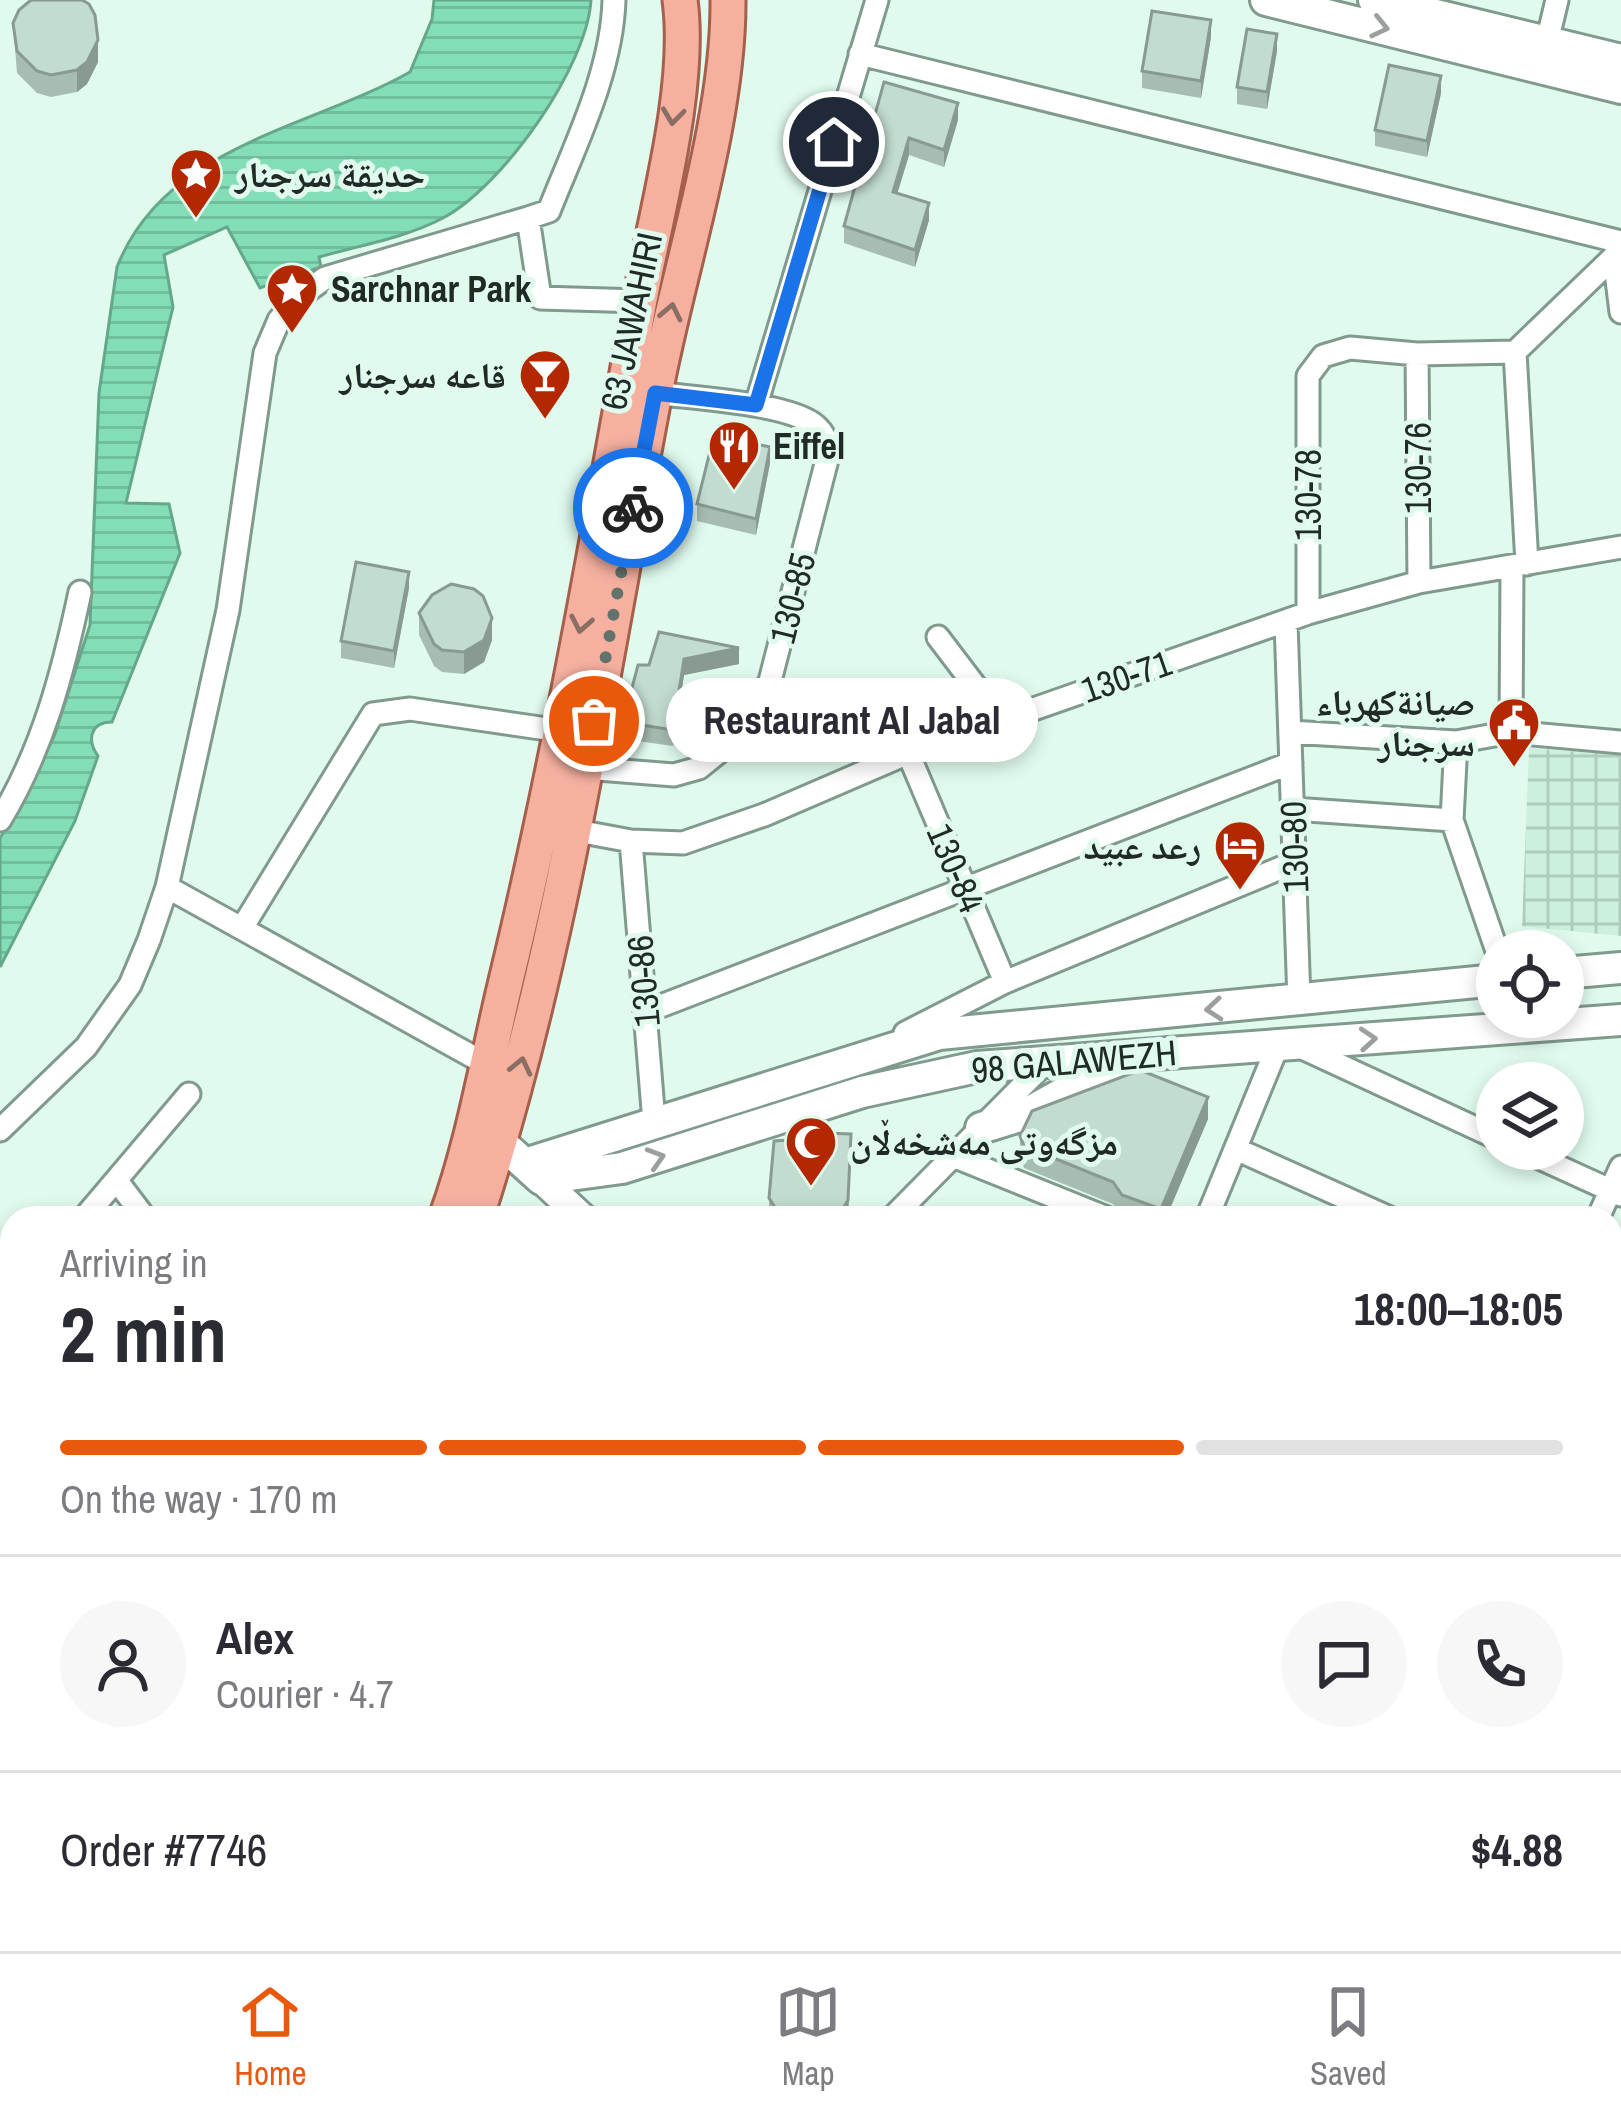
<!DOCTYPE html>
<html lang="en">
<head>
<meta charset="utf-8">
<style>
	body { margin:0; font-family:"Archivo Narrow","Noto Naskh Arabic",sans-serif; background:#f7f7f7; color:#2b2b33; height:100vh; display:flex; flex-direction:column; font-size:45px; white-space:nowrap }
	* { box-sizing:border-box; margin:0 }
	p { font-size:39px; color:#7c7c81 }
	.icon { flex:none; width:66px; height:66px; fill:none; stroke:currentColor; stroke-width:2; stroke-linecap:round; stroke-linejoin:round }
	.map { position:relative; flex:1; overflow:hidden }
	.panel { position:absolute; left:0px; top:1206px; width:1623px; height:747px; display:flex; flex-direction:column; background:#fff; border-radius:36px 36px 0 0; box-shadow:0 6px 18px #0003 }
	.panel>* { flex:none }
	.controls { position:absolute; left:1476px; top:930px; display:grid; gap:24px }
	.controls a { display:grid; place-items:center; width:108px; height:108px; border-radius:50%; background:#fff; box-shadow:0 6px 18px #0003; font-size:60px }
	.pin { position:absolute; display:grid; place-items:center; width:102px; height:102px; color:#fff; margin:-51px; border:6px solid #fff; border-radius:50%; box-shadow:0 3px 12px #0007 }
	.courier { position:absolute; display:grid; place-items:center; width:120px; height:120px; margin:-60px; border:9px solid #1a73e8; border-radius:50%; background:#fff; color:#222; box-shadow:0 3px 15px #0007 }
	.bubble { position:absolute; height:84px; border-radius:42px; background:#fff; box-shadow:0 6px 18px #0003; font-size:39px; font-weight:700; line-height:84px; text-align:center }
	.head em { font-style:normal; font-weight:700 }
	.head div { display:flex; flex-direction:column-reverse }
	.head { display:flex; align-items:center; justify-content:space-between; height:204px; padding:0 60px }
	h1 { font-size:78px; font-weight:700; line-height:90px }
	.bar { display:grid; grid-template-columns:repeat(4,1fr); gap:18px 12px; align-content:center; height:144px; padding:0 60px }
	.bar i { height:15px; border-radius:9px; background:#e1e1e2 }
	.bar .on { background:#ea580c }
	.bar p { grid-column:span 4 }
	.line { display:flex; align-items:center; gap:30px; padding:0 60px; border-top:3px solid #e1e1e2 }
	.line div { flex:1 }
	.round { display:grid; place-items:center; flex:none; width:126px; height:126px; border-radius:63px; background:#f7f7f7 }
	.menu { display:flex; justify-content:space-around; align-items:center; height:168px; border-top:3px solid #e1e1e2; background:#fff; font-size:33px; color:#7c7c81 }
	.menu a { display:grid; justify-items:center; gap:6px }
	.menu .on { color:#ea580c }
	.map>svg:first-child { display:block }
	.industrial { fill:url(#industrial-grid) }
	.water { fill:url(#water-rules); stroke:#65a78b; stroke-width:3 }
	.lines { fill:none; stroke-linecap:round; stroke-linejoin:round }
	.minor-casing { stroke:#819a8e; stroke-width:27 }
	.tertiary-casing { stroke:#819a8e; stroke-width:33 }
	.secondary-casing { stroke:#819a8e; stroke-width:36 }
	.primary-casing { stroke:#a65f4c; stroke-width:39 }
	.minor { stroke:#fff; stroke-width:21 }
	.tertiary { stroke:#fff; stroke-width:27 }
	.secondary { stroke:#fff; stroke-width:30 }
	.primary { stroke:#f5b0a0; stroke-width:33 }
	.wall { fill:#a7bdb3 }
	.shaded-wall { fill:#889a92 }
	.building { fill:#c2dcd0; stroke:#889a92; stroke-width:3 }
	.oneway { stroke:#9b9f9d }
	.oneway2 { stroke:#8a6d63 }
	.done { stroke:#63736c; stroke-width:12; stroke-dasharray:0 21.6 }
	.route { stroke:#1a73e8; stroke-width:15 }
	.labels { text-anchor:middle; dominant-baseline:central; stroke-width:10; stroke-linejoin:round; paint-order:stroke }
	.poi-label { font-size:36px; font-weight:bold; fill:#202a26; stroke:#e0fbee; text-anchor:start }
	.street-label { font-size:36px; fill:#202a26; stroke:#e0fbee }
</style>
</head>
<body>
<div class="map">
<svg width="1621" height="1951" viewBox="0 0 1621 1951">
	<defs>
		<pattern id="industrial-grid" width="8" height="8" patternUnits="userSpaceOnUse" patternTransform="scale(3)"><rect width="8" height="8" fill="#ccefde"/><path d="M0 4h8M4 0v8" fill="none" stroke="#afcdbe"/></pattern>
		<pattern id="water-rules" width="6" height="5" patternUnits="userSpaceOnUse" patternTransform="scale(3)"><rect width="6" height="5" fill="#83ddb6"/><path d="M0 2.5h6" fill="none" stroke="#71be9c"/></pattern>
	</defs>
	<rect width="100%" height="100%" fill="#e0fbee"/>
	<path class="industrial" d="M1529,748L1621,755V936L1522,926Z"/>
	<path class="water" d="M434,0H591C587,67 503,186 443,218C405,238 361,245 319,257L321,267L260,288L227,227L164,255L173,307L126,503L169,504L180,553L112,722C91,722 86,739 98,756L75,821L0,967V838L26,797L55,734L90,625L99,393L117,267C165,145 309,129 410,72L432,19Z"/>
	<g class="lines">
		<g class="minor-casing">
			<path id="minor" d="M1547,42L1557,0
				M860,54L1621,242
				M528,218L549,211C575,145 612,72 614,0
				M1614,256L1621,312
				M1515,352L1527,564
				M1417,354L1419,582
				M756,405L877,0
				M1308,613V376L1323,356L1350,348L1417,354L1515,352L1621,250
				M1286,622L1299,1001
				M938,637L1001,720
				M1290,732L1456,742L1511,732L1621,742
				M1511,732L1512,567
				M1456,742L1452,820L1497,951
				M908,753L1005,982
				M585,768L674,775L699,768L745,731L770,681L829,452C826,441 825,434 816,426C790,403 692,398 655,393
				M1293,809L1452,820
				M0,820C43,749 63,672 80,592
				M572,830L631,841L683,843L764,815L908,753L1308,613L1419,582L1621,547
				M631,841L654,1122
				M167,887L486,1064
				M242,928L373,714L410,709L561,731
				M645,1012L1291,763
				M905,1033L1005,982L1295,862
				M1296,1045L1497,1138
				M0,1130L86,1047L130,985L149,940L167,887L228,610L265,353L279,320L299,297L325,278L528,218L540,298L640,301
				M1236,1149L1390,1218
				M1520,1149L1621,1195
				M953,1156L1107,1218
				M117,1181L145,1218
				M84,1218L189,1094
				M892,1218L1046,1062
				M1207,1218L1278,1045
				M1598,1218L1621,1167
				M0,1305L12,1294
				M1611,1311L1621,1315
				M1611,1433L1621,1437
				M0,1471L12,1465
				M1611,1583L1621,1587
				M1611,1734L1621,1738
				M1611,1838L1621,1843
				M1054,1941L1084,1951
				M275,1951L278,1941
				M367,1951L369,1941
				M482,1951L485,1941
				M565,1951L568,1941
				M835,1951L838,1941
				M983,1951L985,1941
				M1400,1951L1403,1941"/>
		</g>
		<g class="tertiary-casing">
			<path id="tertiary" d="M541,1179L583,1218
				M1611,1911L1621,1917"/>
		</g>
		<g class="secondary-casing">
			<path id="secondary" d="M1266,0L1621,88
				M1374,0L1621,60
				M1563,973L1621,968
				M981,1128L1026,1114L1115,1064
				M476,1136L509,1150L541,1179L622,1168L862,1092L977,1067L1621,1020
				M525,1164L939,1034L1497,980"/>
		</g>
		<g class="primary-casing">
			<path id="primary" d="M446,1218C474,1141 487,1060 506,981C560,758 599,531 639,305C655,216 692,88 680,0
				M476,1218C563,950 602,668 655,393C678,270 729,122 728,0
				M74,1951L79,1941
				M110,1951L115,1941"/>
		</g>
		<use href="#minor" class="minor"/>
		<use href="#tertiary" class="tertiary"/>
		<use href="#secondary" class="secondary"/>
		<use href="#primary" class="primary"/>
	</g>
	<path class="wall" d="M13,23L98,62L87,84L77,92L51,97L37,93L17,73Z
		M1211,37L1201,98L1142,88V71Z
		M1277,51L1267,109L1237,104V87Z
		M884,82L958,120L944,167L909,155L897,193L929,220L915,267L844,243V226Z
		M1441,93L1427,157L1375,146V130Z
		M770,463L756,535L697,521V504Z
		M409,588L394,668L341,658V641Z
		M419,613L492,640L484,662L464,674L442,672L434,666L419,635Z
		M739,664L684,675L673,746L623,739V722L638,665Z
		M1208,1119L1166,1218L1122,1217L1113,1204L1024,1168L1020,1158V1136Z
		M851,1156L848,1218H769V1198Z"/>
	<path class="shaded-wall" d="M1211,20V37L1201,98V81Z
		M1277,34V51L1267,109V92Z
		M98,40V62L87,84L77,92V70Z
		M1441,76V93L1427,157V141Z
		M958,103V120L944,167V150Z
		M909,138V155L893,208V192Z
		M929,203V220L915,267V250Z
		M770,447V463L756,535V519Z
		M409,572V588L394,668V651Z
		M492,618V640L484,662L464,674V652Z
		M739,648V664L684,675L673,746V730L684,659Z
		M1208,1097V1119L1166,1218H1161V1209Z
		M851,1134L848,1218H830V1212Z"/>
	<path class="building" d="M31,0H82L89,4L95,15L98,40L87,62L77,70L51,75L37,71L17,51L13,23L19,10Z
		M1152,11L1211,20L1201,81L1142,71Z
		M1247,29L1277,34L1267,92L1237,87Z
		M1389,65L1441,76L1427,141L1375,130Z
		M884,82L958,103L944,150L909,138L893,192L929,203L915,250L844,226Z
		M714,435L770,447L756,519L697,504Z
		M356,562L409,572L394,651L341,641Z
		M451,584L474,589L483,596L492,618L484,640L464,652L442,650L434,644L419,613L432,595Z
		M659,632L739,648L684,659L673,730L623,722L638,665H649Z
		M1140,1070L1208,1097L1161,1209L1122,1195L1113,1182L1024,1146L1020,1136L1032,1111Z
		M797,1132L851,1134L848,1200L844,1207L830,1212L776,1209L769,1198L774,1141L789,1140Z"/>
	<defs><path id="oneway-chevron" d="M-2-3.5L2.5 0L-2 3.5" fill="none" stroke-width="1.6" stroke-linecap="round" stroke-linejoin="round" transform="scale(3)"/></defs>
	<g class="oneway">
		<use href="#oneway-chevron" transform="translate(1380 27) rotate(13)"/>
		<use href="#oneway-chevron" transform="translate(1214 1009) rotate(175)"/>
		<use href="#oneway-chevron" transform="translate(1368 1039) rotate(-4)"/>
		<use href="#oneway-chevron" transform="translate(656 1158) rotate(-17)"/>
	</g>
	<g class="oneway2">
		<use href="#oneway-chevron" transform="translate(673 116) rotate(97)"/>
		<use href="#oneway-chevron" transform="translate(671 312) rotate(-78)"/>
		<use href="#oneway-chevron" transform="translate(581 624) rotate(101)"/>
		<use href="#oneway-chevron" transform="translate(521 1066) rotate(-77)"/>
	</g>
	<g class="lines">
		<path class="done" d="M594,721L633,508"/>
		<path class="route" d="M633,508L655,393L756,405L834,142"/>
	</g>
	<defs>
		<g id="sight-pin" transform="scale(2.7)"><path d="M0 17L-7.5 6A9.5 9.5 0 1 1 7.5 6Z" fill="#b32801" stroke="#e0fbee"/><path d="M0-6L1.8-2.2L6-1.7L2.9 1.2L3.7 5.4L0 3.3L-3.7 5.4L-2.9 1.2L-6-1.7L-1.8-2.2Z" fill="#fff"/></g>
		<g id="bar-pin" transform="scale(2.7)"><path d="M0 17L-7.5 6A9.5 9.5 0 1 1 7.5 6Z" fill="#b32801" stroke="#e0fbee"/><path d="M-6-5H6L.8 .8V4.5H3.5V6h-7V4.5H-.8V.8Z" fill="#fff"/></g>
		<g id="restaurant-pin" transform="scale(2.7)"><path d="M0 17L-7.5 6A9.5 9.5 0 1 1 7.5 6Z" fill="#b32801" stroke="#e0fbee"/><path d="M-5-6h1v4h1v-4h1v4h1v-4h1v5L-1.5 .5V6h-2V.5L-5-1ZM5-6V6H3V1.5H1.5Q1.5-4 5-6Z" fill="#fff"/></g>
		<g id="civic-pin" transform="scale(2.7)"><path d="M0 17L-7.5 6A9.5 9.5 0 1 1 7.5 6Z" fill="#b32801" stroke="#e0fbee"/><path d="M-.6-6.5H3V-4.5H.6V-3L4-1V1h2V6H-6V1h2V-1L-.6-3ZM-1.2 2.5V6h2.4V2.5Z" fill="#fff"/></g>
		<g id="hotel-pin" transform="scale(2.7)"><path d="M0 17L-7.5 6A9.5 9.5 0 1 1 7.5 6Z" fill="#b32801" stroke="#e0fbee"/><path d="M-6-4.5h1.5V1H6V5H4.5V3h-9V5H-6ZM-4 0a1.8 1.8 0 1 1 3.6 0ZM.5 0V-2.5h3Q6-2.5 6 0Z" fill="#fff"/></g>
		<g id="mosque-pin" transform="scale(2.7)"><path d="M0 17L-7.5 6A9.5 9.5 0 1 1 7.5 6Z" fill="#b32801" stroke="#e0fbee"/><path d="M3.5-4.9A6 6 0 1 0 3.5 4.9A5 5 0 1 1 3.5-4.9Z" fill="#fff"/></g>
	</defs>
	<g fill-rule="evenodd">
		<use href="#sight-pin" x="196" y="174"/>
		<use href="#sight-pin" x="292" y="289"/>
		<use href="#bar-pin" x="545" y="375"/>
		<use href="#restaurant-pin" x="734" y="446"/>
		<use href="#civic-pin" x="1514" y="723"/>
		<use href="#hotel-pin" x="1240" y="846"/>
		<use href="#mosque-pin" x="811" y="1142"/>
	</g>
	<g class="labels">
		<g class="poi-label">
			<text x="235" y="174">حديقة سرجنار</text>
			<text x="331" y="289">Sarchnar Park</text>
			<text x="506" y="375" text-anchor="end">قاعه سرجنار</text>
			<text x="773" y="446">Eiffel</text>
			<text x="1475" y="702" text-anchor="end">صيانةكهرباء<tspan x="1475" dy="41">سرجنار</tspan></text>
			<text x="1201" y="846" text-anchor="end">رعد عبيد</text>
			<text x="850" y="1142">مزگەوتی مەشخەڵان</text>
		</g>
		<g class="street-label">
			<text transform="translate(631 321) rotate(-78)">63 JAWAHIRI</text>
			<text transform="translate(1418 468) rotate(-90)">130-76</text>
			<text transform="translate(1308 495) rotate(-90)">130-78</text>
			<text transform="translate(792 598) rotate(-76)">130-85</text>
			<text transform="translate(1126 676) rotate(-19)">130-71</text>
			<text transform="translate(1294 847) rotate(-92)">130-80</text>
			<text transform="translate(956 868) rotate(67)">130-84</text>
			<text transform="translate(643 981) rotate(-95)">130-86</text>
			<text transform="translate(1074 1061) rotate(-5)">98 GALAWEZH</text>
		</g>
	</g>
</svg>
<div class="controls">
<a><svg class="icon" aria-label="locate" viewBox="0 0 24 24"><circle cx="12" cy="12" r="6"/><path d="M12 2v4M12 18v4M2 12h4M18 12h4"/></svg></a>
<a><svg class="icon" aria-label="layers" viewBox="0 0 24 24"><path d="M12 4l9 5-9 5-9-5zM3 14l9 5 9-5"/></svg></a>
</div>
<div class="pin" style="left:594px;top:721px;background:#ea580c"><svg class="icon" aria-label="bag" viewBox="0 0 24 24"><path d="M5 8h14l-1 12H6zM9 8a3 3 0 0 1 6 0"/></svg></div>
<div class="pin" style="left:834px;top:142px;background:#1f2937"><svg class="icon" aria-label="home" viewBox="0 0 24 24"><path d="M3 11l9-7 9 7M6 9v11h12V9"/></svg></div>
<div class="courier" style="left:633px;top:508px"><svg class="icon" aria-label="bike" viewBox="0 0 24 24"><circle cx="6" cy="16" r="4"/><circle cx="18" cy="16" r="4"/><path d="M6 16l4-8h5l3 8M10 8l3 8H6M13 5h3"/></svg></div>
<div class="bubble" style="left:666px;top:678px;width:372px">Restaurant Al Jabal</div>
<section class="panel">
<div class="head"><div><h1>2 min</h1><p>Arriving in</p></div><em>18:00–18:05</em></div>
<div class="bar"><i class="on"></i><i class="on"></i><i class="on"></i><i></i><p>On the way · 170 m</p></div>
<div class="line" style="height:216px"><a class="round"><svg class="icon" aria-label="person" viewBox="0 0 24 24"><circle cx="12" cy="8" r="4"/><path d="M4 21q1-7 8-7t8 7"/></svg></a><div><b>Alex</b><p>Courier · 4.7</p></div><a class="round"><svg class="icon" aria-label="chat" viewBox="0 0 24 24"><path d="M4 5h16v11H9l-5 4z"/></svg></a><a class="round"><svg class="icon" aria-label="phone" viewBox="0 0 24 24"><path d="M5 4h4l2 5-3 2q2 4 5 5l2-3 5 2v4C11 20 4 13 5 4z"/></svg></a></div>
<div class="line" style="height:156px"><div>Order #7746</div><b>$4.88</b></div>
</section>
</div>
<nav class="menu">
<a class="on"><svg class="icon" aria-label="home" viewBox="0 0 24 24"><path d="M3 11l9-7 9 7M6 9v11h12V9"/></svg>Home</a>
<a><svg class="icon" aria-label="map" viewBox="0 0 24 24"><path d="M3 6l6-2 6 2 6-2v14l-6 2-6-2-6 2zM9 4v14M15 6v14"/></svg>Map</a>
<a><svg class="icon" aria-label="saved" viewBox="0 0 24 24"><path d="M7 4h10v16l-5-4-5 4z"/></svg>Saved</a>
</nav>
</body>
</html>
